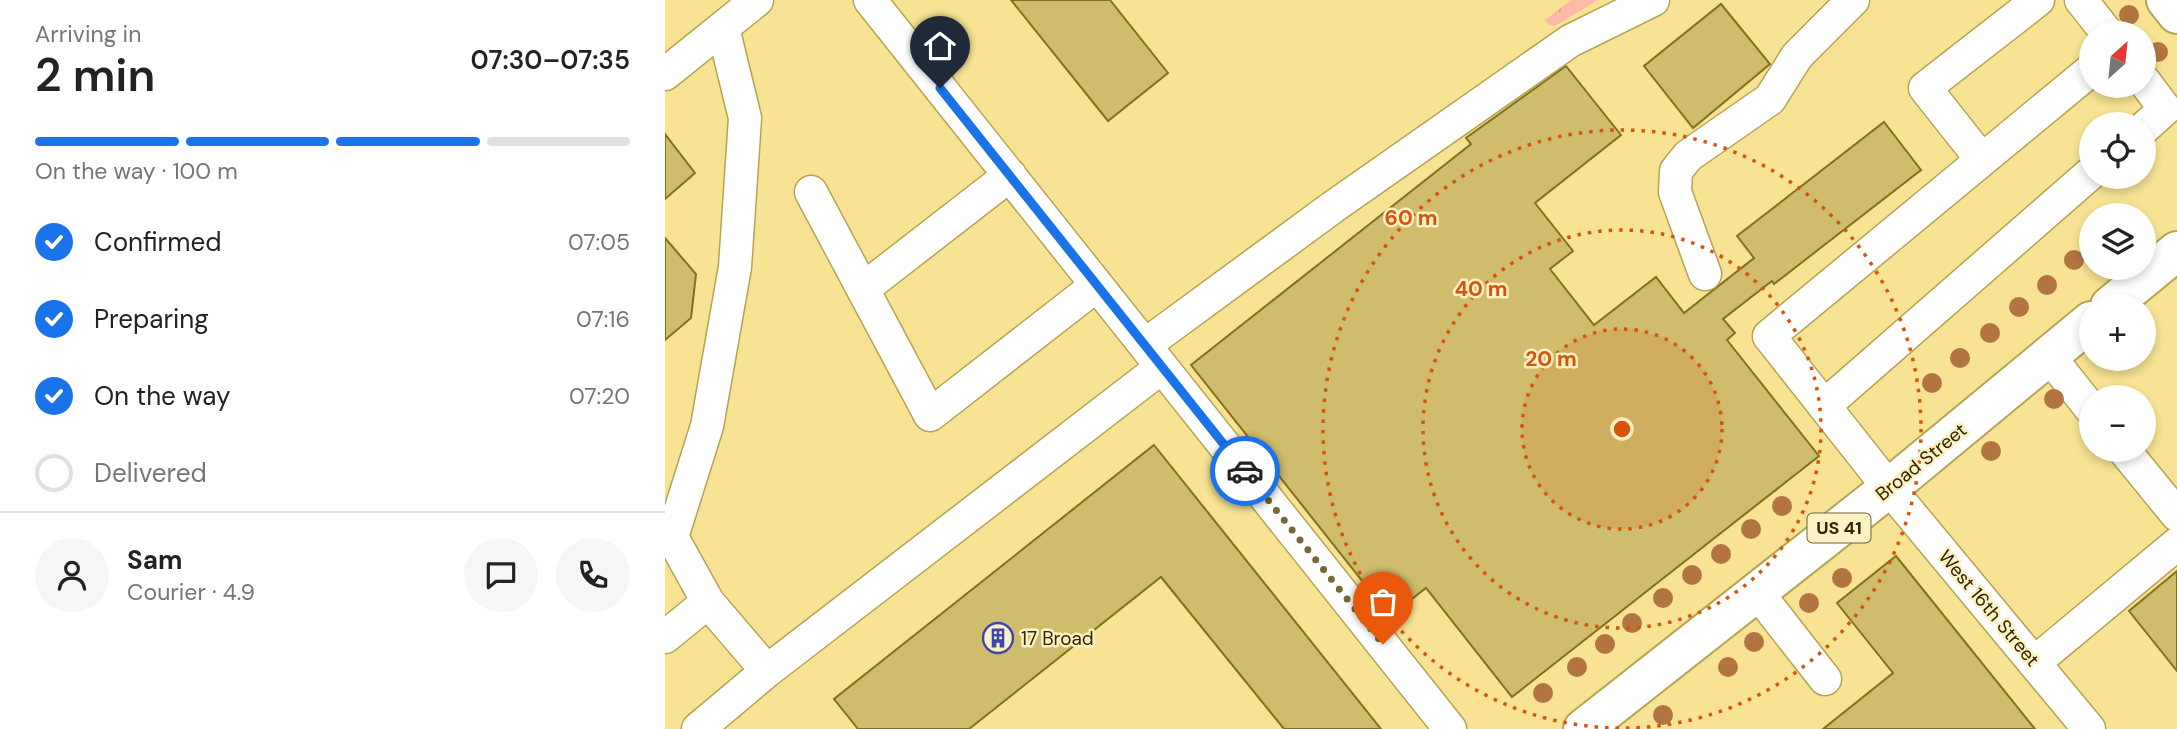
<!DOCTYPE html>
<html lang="en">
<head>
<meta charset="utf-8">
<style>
	body { margin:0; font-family:"DM Sans",sans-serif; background:#f6f6f6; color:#222; height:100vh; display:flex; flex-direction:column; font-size:26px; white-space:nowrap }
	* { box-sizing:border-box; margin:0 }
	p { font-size:23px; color:#767676 }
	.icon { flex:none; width:38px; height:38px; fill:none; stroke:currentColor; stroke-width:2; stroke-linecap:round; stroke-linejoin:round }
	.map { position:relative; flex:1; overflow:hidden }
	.details { display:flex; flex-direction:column; background:#fff; width:665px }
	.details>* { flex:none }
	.needle { width:46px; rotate:27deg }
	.buttons { position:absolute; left:1414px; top:21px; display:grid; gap:14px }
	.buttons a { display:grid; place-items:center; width:77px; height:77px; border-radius:50%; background:#fff; box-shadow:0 4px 10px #0003; font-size:35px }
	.pin { position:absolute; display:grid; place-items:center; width:60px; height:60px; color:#fff; margin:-72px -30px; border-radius:50% 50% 50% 0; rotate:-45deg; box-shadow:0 0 7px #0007 }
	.pin .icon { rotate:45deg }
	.courier { position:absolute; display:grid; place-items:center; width:70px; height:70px; margin:-35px; border:5px solid #1a73e8; border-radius:50%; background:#fff; color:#222; box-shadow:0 2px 9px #0007 }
	.overview em { font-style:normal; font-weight:600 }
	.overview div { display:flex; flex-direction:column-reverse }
	.overview { display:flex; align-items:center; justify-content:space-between; height:119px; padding:0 35px }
	h1 { font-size:46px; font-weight:600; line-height:52px }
	.bar { display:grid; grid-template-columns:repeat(4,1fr); gap:10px 7px; align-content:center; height:84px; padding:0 35px }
	.bar i { height:9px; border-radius:5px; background:#e0e0e0 }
	.bar .current { background:#1a73e8 }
	.bar p { grid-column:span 4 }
	.line { display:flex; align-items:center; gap:18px; padding:0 35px; border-top:2px solid #e0e0e0 }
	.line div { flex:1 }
	.round { display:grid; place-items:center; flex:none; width:74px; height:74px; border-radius:37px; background:#f6f6f6 }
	ol { padding:0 35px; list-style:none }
	li { display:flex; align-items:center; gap:21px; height:77px }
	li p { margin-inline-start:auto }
	li .icon { padding:7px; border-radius:50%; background:#1a73e8; color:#fff; stroke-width:4 }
	li:last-child { color:#767676 }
	li i { width:38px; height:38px; border:4px solid #e0e0e0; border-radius:50% }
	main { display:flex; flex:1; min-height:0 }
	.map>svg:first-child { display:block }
	.grass { fill:url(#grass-tufts) }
	.building { fill:#cfbc6c; stroke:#84711b; stroke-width:2 }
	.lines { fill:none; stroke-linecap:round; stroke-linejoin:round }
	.minor-casing { stroke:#b6a353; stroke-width:35 }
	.major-casing { stroke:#b6a353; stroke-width:42 }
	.minor { stroke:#fff; stroke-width:32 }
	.major { stroke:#fff; stroke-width:38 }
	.tree { fill:#b27542 }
	.done { stroke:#756936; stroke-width:7; stroke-dasharray:0 12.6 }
	.route { stroke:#1a73e8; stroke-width:9 }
	.ring { fill:none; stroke:#d6540b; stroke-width:3.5; stroke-dasharray:3.5 7 }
	.labels { text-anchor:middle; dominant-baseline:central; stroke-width:5; stroke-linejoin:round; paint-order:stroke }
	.shield { fill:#fcf1c2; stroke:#6c643d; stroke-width:2 }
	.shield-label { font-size:18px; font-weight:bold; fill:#2f2704 }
	.street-label { font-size:19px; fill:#2f2704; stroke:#fcf1c2 }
	.poi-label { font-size:19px; fill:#2f2704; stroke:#fcf1c2; text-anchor:start }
	.centre { fill:#d6540b; stroke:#fcf1c2; stroke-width:3.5 }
	.ring-label { font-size:21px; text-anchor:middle; font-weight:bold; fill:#d6540b; stroke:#fcf1c2; stroke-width:5; stroke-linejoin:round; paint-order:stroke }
</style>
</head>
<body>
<main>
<section class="details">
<div class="overview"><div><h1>2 min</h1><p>Arriving in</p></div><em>07:30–07:35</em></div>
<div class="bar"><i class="current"></i><i class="current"></i><i class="current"></i><i></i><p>On the way · 100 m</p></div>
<ol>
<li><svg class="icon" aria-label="check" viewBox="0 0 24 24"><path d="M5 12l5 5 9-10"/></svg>Confirmed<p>07:05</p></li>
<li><svg class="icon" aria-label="check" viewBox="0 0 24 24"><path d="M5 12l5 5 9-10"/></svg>Preparing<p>07:16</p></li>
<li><svg class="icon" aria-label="check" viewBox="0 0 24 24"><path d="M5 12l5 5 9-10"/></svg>On the way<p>07:20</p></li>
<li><i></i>Delivered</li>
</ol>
<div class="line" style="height:126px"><a class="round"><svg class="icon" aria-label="person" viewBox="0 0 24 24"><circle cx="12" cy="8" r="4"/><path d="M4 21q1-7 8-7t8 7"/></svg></a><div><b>Sam</b><p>Courier · 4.9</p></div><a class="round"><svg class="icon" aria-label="chat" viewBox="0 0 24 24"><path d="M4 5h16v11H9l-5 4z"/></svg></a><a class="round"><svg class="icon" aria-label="phone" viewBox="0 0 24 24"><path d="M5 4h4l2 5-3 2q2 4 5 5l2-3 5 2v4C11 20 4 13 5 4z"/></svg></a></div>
</section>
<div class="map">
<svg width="1512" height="729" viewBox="0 0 1512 729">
	<defs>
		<pattern id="grass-tufts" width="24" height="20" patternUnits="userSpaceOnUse" patternTransform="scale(1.75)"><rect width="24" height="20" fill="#fdbaa8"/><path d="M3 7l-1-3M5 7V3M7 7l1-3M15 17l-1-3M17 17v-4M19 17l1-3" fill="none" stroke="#d9a08f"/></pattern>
	</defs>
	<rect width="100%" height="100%" fill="#f7e393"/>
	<path class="grass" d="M906,0H933L890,26L884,25L880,20Z"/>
	<path class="building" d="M346,0H445L503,73L443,121Z
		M1056,4L1105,64L1028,128L979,66Z
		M901,66L956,135L870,203L908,251L885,269L929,325L991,277L1019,313L1089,258L1072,236L1219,122L1256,170L1109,284L1107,281L1058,319L1070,333L1062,340L1154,456L847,697L761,588L725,616L526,365L806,144L801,138Z
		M0,134L30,173L0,199Z
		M0,238L31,274L26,318L0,340Z
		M489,445L716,729H619L496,577L304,729H193L169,699Z
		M1231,556L1370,729H1158L1228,673L1172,603Z
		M1512,571V671L1464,611Z"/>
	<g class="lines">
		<g class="minor-casing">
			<path id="minor" d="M205,0L785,729
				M1416,0L1442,33
				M0,74L92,0
				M1479,81L1500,109L1479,128
				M1317,160L1260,88L1373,0
				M146,192L265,415L432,285
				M1040,274L1010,192L1011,171L1023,156L1105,99L1132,56L1188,0
				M198,289L345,175
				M480,345L668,207L905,41L988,0
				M1384,356L1426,409
				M1159,406L1426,173
				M1459,450L1512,515
				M1092,592L1160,679
				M43,602L7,537L42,426L70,267L80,118L58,28
				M0,637L43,602L102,671L33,729
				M1369,663L1512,544
				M102,671L497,367
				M1424,729L1224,488L1104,336L1426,70"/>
		</g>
		<g class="major-casing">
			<path id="major" d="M1501,0L1512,14
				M1445,306L1512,251
				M918,729L1224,488L1426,321"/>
		</g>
		<use href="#minor" class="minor"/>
		<use href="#major" class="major"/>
	</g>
	<g class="tree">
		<circle cx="1464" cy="15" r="10"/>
		<circle cx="1493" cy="52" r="10"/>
		<circle cx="1409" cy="260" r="10"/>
		<circle cx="1382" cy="285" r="10"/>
		<circle cx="1354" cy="307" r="10"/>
		<circle cx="1325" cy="333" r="10"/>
		<circle cx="1295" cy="358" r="10"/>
		<circle cx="1267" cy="383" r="10"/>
		<circle cx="1389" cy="399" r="10"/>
		<circle cx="1326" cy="451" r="10"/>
		<circle cx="1117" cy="506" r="10"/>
		<circle cx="1086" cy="529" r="10"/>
		<circle cx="1056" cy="554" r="10"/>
		<circle cx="1027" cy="575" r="10"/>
		<circle cx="1177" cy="578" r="10"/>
		<circle cx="998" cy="598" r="10"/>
		<circle cx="1144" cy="603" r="10"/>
		<circle cx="967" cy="623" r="10"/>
		<circle cx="1089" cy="642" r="10"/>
		<circle cx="940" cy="644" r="10"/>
		<circle cx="912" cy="667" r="10"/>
		<circle cx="1063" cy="667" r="10"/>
		<circle cx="878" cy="693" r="10"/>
		<circle cx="998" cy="715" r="10"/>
	</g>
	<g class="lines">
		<path class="done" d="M580,471L718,644"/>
		<path class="route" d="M275,88L580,471"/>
	</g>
	<circle cx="957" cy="429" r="100" fill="#d6540b" fill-opacity=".12"/>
	<g class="ring">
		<circle cx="957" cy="429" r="100"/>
		<circle cx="957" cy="429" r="199"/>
		<circle cx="957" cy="429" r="299"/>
	</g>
	<defs>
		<g id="building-ring" transform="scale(1.575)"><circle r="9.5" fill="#fcf1c2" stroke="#4042b7" stroke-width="1.5"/><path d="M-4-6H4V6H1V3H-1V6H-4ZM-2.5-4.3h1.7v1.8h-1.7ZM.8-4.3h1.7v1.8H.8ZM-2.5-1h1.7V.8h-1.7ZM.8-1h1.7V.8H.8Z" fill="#4042b7"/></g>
	</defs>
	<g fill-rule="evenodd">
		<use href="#building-ring" x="333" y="638"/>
	</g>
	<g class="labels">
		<rect class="shield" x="1142.5" y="513.5" width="63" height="29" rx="5"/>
		<g class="shield-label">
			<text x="1174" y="528">US 41</text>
		</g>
		<g class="street-label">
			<text transform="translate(1256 462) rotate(-39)">Broad Street</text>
			<text transform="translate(1324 608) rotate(50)">West 16th Street</text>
		</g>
		<g class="poi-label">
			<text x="356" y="638">17 Broad</text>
		</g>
	</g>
	<circle cx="957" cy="429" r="10" class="centre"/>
	<g class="ring-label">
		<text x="746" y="225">60 m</text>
		<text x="816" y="296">40 m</text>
		<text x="886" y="366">20 m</text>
	</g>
</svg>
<div class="buttons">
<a><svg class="needle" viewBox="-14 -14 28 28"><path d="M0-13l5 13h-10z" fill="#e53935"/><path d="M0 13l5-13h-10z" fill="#767676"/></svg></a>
<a><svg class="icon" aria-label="locate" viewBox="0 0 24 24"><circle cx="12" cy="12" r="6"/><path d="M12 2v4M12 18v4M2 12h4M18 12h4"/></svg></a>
<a><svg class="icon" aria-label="layers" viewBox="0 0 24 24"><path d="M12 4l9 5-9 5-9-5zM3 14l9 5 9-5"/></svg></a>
<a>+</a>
<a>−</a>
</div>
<div class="pin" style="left:718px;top:644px;background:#ea580c"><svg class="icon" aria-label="bag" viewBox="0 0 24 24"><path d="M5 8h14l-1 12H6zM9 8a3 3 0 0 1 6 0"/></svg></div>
<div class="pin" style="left:275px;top:88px;background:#1f2937"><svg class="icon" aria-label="home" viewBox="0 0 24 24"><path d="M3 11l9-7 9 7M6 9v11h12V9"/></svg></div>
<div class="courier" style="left:580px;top:471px"><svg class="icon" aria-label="car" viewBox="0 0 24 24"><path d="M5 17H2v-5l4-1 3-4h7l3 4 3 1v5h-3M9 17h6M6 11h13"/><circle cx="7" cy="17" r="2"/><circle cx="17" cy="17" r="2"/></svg></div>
</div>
</main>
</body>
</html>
